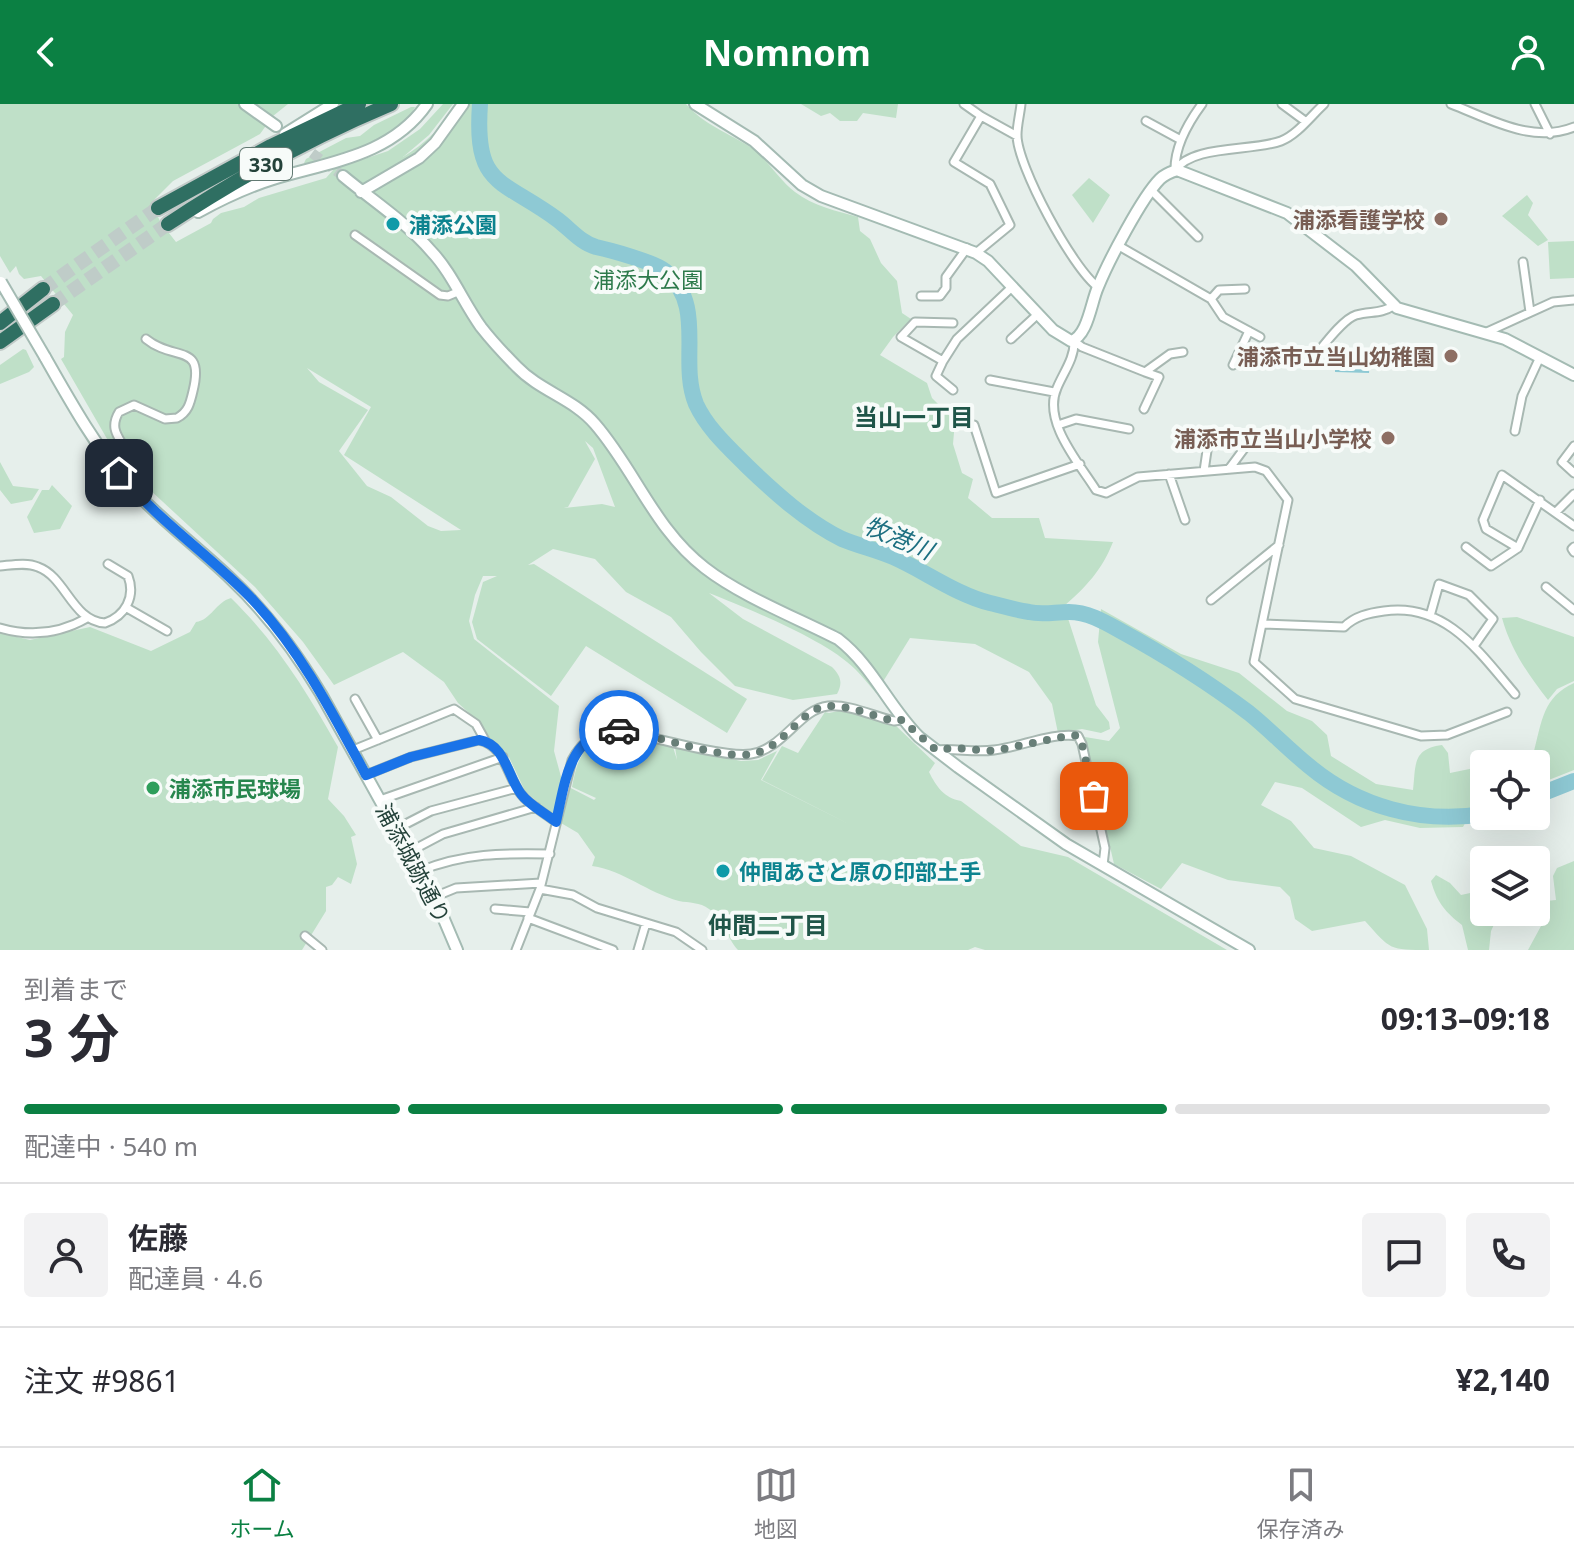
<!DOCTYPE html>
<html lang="ja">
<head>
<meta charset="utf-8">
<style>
	body { margin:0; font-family:"Noto Sans","Noto Sans JP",sans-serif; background:#f2f2f3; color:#2b2b33; height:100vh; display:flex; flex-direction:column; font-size:30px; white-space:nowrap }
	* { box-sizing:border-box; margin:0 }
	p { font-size:26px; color:#7c7c81 }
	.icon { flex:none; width:44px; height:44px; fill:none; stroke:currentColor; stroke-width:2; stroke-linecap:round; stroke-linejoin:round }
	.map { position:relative; height:846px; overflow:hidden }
	.panel { display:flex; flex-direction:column; background:#fff; flex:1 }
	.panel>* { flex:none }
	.controls { position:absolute; left:1470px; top:646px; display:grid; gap:16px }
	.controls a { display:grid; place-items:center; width:80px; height:80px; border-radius:8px; background:#fff; box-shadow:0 8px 32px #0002; font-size:40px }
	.pin { position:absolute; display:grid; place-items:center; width:68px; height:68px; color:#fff; margin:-34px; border-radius:16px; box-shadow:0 4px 12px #0006 }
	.courier { position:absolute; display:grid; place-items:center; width:80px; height:80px; margin:-40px; border:6px solid #1a73e8; border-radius:50%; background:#fff; color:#222; box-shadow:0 2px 10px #0007 }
	.overview em { font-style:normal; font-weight:700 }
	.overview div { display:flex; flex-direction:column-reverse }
	.overview { display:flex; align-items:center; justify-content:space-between; height:136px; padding:0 24px }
	h1 { font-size:52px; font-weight:700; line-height:60px }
	.bar { display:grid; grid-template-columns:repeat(4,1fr); gap:12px 8px; align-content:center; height:96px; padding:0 24px }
	.bar i { height:10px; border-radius:6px; background:#e1e1e2 }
	.bar .current { background:#0b8043 }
	.bar p { grid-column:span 4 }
	.line { display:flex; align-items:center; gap:20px; padding:0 24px; border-top:2px solid #e1e1e2 }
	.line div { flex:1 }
	.round { display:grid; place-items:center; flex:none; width:84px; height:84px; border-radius:8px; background:#f2f2f3 }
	header { display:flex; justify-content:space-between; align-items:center; height:104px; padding:0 24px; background:#0b8043; color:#fff; font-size:36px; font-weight:700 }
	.dock { display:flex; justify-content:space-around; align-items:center; height:112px; border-top:2px solid #e1e1e2; background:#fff; font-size:22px; color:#7c7c81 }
	.dock a { display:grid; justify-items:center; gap:4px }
	.dock .current { color:#0b8043 }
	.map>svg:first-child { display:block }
	.green { fill:#bfe0c8; fill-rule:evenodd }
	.water { fill:#8ec9d4 }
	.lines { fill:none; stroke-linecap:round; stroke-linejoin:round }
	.river { stroke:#8ec9d4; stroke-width:16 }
	.secondary-tunnel { stroke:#bfccc8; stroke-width:10; stroke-dasharray:10 5; stroke-linecap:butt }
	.highway-tunnel { stroke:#bfccc8; stroke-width:14; stroke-dasharray:14 7; stroke-linecap:butt }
	.street-casing { stroke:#a8b8b2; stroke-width:11 }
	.secondary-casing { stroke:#a4bbb3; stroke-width:14 }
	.highway-casing { stroke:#c2cac8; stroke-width:18 }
	.street { stroke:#fff; stroke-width:7 }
	.secondary { stroke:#fff; stroke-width:10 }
	.highway { stroke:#2f6f62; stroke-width:14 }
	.secondary-bridge-casing { stroke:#a4bbb3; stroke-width:14; stroke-linecap:butt }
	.secondary-bridge { stroke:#fff; stroke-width:10 }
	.done { stroke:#687f78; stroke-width:8; stroke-dasharray:0 14.4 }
	.route { stroke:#1a73e8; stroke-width:10 }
	.education-dot { fill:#8d6e63; stroke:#f7fbf9; stroke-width:3 }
	.culture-dot { fill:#0f9aa8; stroke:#f7fbf9; stroke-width:3 }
	.leisure-dot { fill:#2e9e5b; stroke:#f7fbf9; stroke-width:3 }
	.labels { text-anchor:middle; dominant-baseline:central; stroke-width:8; stroke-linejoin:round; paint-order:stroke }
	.shield { fill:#f7fbf9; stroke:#637a73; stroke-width:2 }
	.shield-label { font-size:20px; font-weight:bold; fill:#24423a }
	.education-label { font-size:22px; font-weight:bold; fill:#785e54; stroke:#f7fbf9; text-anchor:end }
	.culture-label { font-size:22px; font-weight:bold; fill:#0d838f; stroke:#f7fbf9; text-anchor:start }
	.park-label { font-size:22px; fill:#2d7a4b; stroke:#f7fbf9 }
	.leisure-label { font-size:22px; font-weight:bold; fill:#27864d; stroke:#f7fbf9; text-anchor:start }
	.street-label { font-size:22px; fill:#24423a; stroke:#f7fbf9 }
	.neighbourhood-label { font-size:24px; font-weight:bold; fill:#1f5548; stroke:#f7fbf9 }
	.water-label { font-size:24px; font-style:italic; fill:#1c6f80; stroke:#f7fbf9 }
</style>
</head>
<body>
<header><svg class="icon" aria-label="back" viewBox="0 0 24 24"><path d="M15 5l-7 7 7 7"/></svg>Nomnom<svg class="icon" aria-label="person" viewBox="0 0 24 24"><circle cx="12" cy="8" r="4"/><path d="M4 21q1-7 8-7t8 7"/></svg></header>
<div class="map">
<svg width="1574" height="846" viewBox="0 0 1574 846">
	<rect width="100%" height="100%" fill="#e6efeb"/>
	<path class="green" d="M0,0H288L273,12L260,30L173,77L151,99L161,119L176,138L211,119L213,115L221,109L244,103L259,94L326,74L334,65L388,47L420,25L443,0H453L429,31L403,53C425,40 444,21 457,0H686C704,21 729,29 752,44C768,56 779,76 795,88C813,102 837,107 858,113L860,127L870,135L881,159L897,177L902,209L911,215L893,233L880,251L927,279L932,294L955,317L953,340L962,369L973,375L968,394L992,414H1039L1045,434L1113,438C1102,466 1086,483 1064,502L1096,601L1109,618L1110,625L1101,629L1082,625L1058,629L1052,600L1029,568L975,540L910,534L876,589C869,581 863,573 855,565C826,536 749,505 709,489L743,515L832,563C841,572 843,579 837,590L793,596L735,582L701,548L671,513L626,488L595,455L553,445L528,461L534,460L747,595L727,629L586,542L551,592L477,535L472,518L483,478L497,472H483L475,491L469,517L474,535L559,602L554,647L563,680L594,696L596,694L572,683C574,674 576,661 581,653C600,619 643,637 673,643L677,656L675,643L741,657L758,656L777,647L761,676L849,720L762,676L782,642L798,649L825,608L829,609L843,606L893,619L935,659L929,668C936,682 944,694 961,697L1021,742L1068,753L1227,846H985L975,843L968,846H738C727,834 722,814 709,805C700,798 689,799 679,797C646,788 625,767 592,762L595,753L578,729L561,719L525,687L508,651L493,639L480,619L458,599L444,578L403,548L334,581L303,538L255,483L136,373L110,340L61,255L64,253L65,228L73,211L41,172L24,175L19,170L16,162L10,169L0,152ZM307,264L371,303L344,351L461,426L441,427L428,422L391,393L367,382L339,347L368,306L319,278ZM585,337L593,344L615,403L602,400L564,404L568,403L595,355Z
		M801,0H898L896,14L863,9L857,17H840L830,9L821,12Z
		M411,3H415C402,32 334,59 304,59L306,55L346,34L360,32L374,21Z
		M1089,74L1110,91L1093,119L1072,91Z
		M1527,91L1533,99L1528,111L1548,136L1538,142L1502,112Z
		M1574,137V174L1550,175L1548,138Z
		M23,245L26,246L34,263L29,268L0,280V261Z
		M0,358L13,382L39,385L32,396L11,400L0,386Z
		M52,381L72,402L60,425L34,429L27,413L42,386H49Z
		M231,494C276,538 307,588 338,643L328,695L344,712L356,731L351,733L357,760L351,780L338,773L332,781L326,783V807L302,846H0V529L30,536L90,523L151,547L190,528L196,518C211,516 216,498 231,494Z
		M1101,505L1181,550L1239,569L1287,607L1312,617L1327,631L1331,652L1376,680L1413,686C1416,661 1412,645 1442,641L1448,649L1450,669L1484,662V701L1473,705L1463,723L1420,724L1385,716L1361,723L1302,684L1275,678L1261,701L1291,717L1314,744L1351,752L1405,781L1427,825L1429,846C1389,846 1391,846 1365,817L1312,827L1295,815L1290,793L1280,783L1228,776L1182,759L1161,785L1114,760L1085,633L1109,637L1120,624L1098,538Z
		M1517,513L1574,533V577L1557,585L1548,596C1527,569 1511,546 1502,514Z
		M1574,579V666L1536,681V660H1492L1534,647C1542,617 1543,593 1574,579Z
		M1574,757V846H1528L1547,811L1536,806V798L1556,796L1553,772L1557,764Z
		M1436,771L1450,779L1461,791L1484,786V808H1500L1491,827L1489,846H1468L1462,821C1445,808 1437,798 1431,777Z"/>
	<path class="water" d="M1335,251L1370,252L1369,269L1335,268Z"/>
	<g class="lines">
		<path class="river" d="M480,0C474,84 501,74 558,116C570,125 581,139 596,143C610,146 654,158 665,167C707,202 678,256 696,300C707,324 728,343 747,362C774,388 807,418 842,435C859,442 877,446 893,453C925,467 955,490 990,499C1002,502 1016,506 1029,508C1042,511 1055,508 1069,508C1087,508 1103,517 1119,526C1163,550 1208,578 1249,609C1269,625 1288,645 1309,662C1358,703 1421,720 1484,710
			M1536,692L1574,677"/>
		<path class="secondary-tunnel" d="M300,40L343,72"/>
		<path class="highway-tunnel" d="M43,185L158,104
			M53,200L168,120"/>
		<g class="street-casing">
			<path id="street" d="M964,0L981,12
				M1021,0C1020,10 1017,21 1017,31C1017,62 1073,165 1098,183
				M1282,0L1305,17
				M1451,0C1490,15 1532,40 1574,23
				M1535,0L1550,30
				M1146,17L1181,36
				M1175,65C1175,41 1188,19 1202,0
				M1174,67C1193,40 1251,48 1281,37C1297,31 1311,12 1324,0
				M1152,87L1198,133
				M355,131L440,191L448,192L460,187
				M1119,142L1211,195L1219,186L1245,185
				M976,149L1010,121L990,80L954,58L981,12L1017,32
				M1523,158L1530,208
				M921,192H940L946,184V173L967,144
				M1211,195L1223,213L1260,233
				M953,219L915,218L901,233L943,257L957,235L1012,183
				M1487,228L1553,198L1574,196
				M1011,235L1038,210
				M1074,237C1075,254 1063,269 1057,284C1042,317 1079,359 1096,386L1106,389L1138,373L1255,363L1266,367L1288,396L1254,558L1295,595L1421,632L1447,631L1507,608
				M1074,237L1082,243L1145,268L1170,250L1183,248
				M1315,252C1324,241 1343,215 1356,211C1370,207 1381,210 1393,202
				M943,257L936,272L953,286
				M1233,261L1249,227
				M990,276L1054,288
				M1144,305L1159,273L1145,268
				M974,321L996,389L1080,360
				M1058,321L1076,315L1129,325
				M1515,327L1522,292L1540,253
				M1574,342L1562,358L1574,369
				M1229,365L1255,330
				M1204,367L1208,340
				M119,369L129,361C130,339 105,331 119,308L134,301L165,315L177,314C188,308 190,300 193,287C205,238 174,258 146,235
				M1169,370L1185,416
				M1540,396L1518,444L1486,425L1483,416L1502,371L1574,422
				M1556,408L1574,390
				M1466,443L1491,462L1518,444
				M1574,443L1572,445L1574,448
				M0,462C12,461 27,458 38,463C66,473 72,517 105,519C125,512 136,493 128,472L108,460
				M1546,483L1574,506
				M1211,496L1279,441
				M127,504L167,527
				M1430,512L1439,480L1469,491L1493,515L1474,542
				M1262,520L1344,523C1355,512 1369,509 1384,507C1446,498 1480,549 1515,590
				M0,524C31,533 59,530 87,514
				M355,595L378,636
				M353,646L454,605L476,620L486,638
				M936,646C955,644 975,649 994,646C1021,643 1051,628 1078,632L1082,640L1105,744L1103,761
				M366,671L411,653L479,636C505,641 507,673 521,690C529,701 545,709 556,718
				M380,696L503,653
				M396,725L431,707L517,684
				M409,748L443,730L536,703
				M420,767C463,749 504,749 550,750
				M540,785L573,791L597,804L676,828L702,846
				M434,793L456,784L541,779
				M495,805L530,808
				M528,814L613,846
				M305,832L322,846
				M516,846L540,785L572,656C583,635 599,625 624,627C652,633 725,654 751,650C783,645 800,605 828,602C849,600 873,612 894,617L902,616
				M638,846L646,819"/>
		</g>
		<g class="secondary-casing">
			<path id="secondary" d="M245,0L276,22
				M695,0L754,37L802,81L821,92L976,149L988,157L1053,226L1071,237C1088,232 1091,198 1098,183C1108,158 1142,93 1160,75C1165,70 1171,68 1177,66L1287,109L1356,162L1397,204L1505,235L1574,271
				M285,30L333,0
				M343,72C373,97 406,118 431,147C452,169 463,198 481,223C492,237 505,251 517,263C540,287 574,295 595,320C635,366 655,426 705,464C741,492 797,514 838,535C873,562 888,602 919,633L958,663L1066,740L1249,846
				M361,88L419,54L435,39L463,0
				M198,108C222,95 247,83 273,75C329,58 391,52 427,0
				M45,253C70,297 95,342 128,380C159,415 198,443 231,475C267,509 296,548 321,590L437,799L457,846"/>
		</g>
		<g class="highway-casing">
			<path id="highway" d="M158,104L271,42L359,0
				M168,120C239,73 312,33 391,0
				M0,219L43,185
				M0,238L53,200"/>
		</g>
		<use href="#street" class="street"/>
		<use href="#secondary" class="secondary"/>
		<use href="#highway" class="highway"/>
		<g class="secondary-bridge-casing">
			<path id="secondary-bridge" d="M1,178L45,253"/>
		</g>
		<use href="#secondary-bridge" class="secondary-bridge"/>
	</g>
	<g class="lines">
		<path class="done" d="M619,626C655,630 720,656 752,650C783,645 801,604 828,602C850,601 873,612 894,617L902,616L936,646L954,644L993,647L1072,631L1078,632L1082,640L1094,692"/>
		<path class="route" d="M119,369C158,417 211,452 253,496C301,547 333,610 366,671L411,653L479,636C506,641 507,672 521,690C529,701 545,709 556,718C565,679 569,627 619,626"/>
	</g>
	<g class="education-dot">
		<circle cx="1441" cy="115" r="8"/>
		<circle cx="1451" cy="252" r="8"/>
		<circle cx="1388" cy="334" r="8"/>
	</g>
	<g class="culture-dot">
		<circle cx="393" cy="120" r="8"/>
		<circle cx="723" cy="767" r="8"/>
	</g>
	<circle class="leisure-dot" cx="153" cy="684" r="8"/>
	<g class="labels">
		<rect class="shield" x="240" y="44" width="52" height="32" rx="6"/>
		<g class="shield-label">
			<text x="266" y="60">330</text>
		</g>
		<g class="education-label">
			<text x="1425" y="115">浦添看護学校</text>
			<text x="1435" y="252">浦添市立当山幼稚園</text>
			<text x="1372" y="334">浦添市立当山小学校</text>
		</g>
		<g class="culture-label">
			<text x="409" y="120">浦添公園</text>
			<text x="739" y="767">仲間あさと原の印部土手</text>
		</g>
		<g class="park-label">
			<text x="648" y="175">浦添大公園</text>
		</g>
		<g class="leisure-label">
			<text x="169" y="684">浦添市民球場</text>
		</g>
		<g class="street-label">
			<text transform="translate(414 759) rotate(62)">浦添城跡通り</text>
		</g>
		<g class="neighbourhood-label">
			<text x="914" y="312">当山一丁目</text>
			<text x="768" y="820">仲間二丁目</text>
		</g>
		<g class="water-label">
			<text transform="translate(899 433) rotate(23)">牧港川</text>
		</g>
	</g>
</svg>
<div class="controls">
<a><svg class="icon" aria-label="locate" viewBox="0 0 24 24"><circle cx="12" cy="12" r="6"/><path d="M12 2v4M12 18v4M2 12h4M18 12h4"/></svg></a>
<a><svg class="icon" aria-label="layers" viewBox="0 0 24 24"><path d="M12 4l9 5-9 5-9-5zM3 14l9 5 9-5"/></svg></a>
</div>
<div class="pin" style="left:1094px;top:692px;background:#ea580c"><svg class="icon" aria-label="bag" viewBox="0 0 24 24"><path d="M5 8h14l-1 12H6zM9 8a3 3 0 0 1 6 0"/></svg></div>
<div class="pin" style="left:119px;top:369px;background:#1f2937"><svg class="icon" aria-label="home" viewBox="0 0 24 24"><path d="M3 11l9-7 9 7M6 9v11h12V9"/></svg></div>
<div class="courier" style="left:619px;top:626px"><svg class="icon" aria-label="car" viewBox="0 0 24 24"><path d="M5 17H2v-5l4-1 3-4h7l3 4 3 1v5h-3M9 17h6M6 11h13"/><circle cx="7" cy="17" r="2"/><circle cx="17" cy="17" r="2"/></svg></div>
</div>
<section class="panel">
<div class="overview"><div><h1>3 分</h1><p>到着まで</p></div><em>09:13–09:18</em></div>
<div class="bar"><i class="current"></i><i class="current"></i><i class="current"></i><i></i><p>配達中 · 540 m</p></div>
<div class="line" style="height:144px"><a class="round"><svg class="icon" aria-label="person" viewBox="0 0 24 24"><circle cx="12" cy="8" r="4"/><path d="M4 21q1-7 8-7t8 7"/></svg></a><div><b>佐藤</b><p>配達員 · 4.6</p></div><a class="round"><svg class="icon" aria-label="chat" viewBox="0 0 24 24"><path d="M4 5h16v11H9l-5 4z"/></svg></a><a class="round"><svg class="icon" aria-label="phone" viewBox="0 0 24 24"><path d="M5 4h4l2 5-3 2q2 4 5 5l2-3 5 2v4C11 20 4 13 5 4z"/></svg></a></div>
<div class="line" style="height:104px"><div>注文 #9861</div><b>¥2,140</b></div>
</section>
<nav class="dock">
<a class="current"><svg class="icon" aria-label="home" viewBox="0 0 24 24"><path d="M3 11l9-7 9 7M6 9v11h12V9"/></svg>ホーム</a>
<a><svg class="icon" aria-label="map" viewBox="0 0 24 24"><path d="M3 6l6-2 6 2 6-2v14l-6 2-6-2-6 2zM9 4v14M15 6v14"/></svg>地図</a>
<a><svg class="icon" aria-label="saved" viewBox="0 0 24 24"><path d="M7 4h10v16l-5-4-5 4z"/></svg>保存済み</a>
</nav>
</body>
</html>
